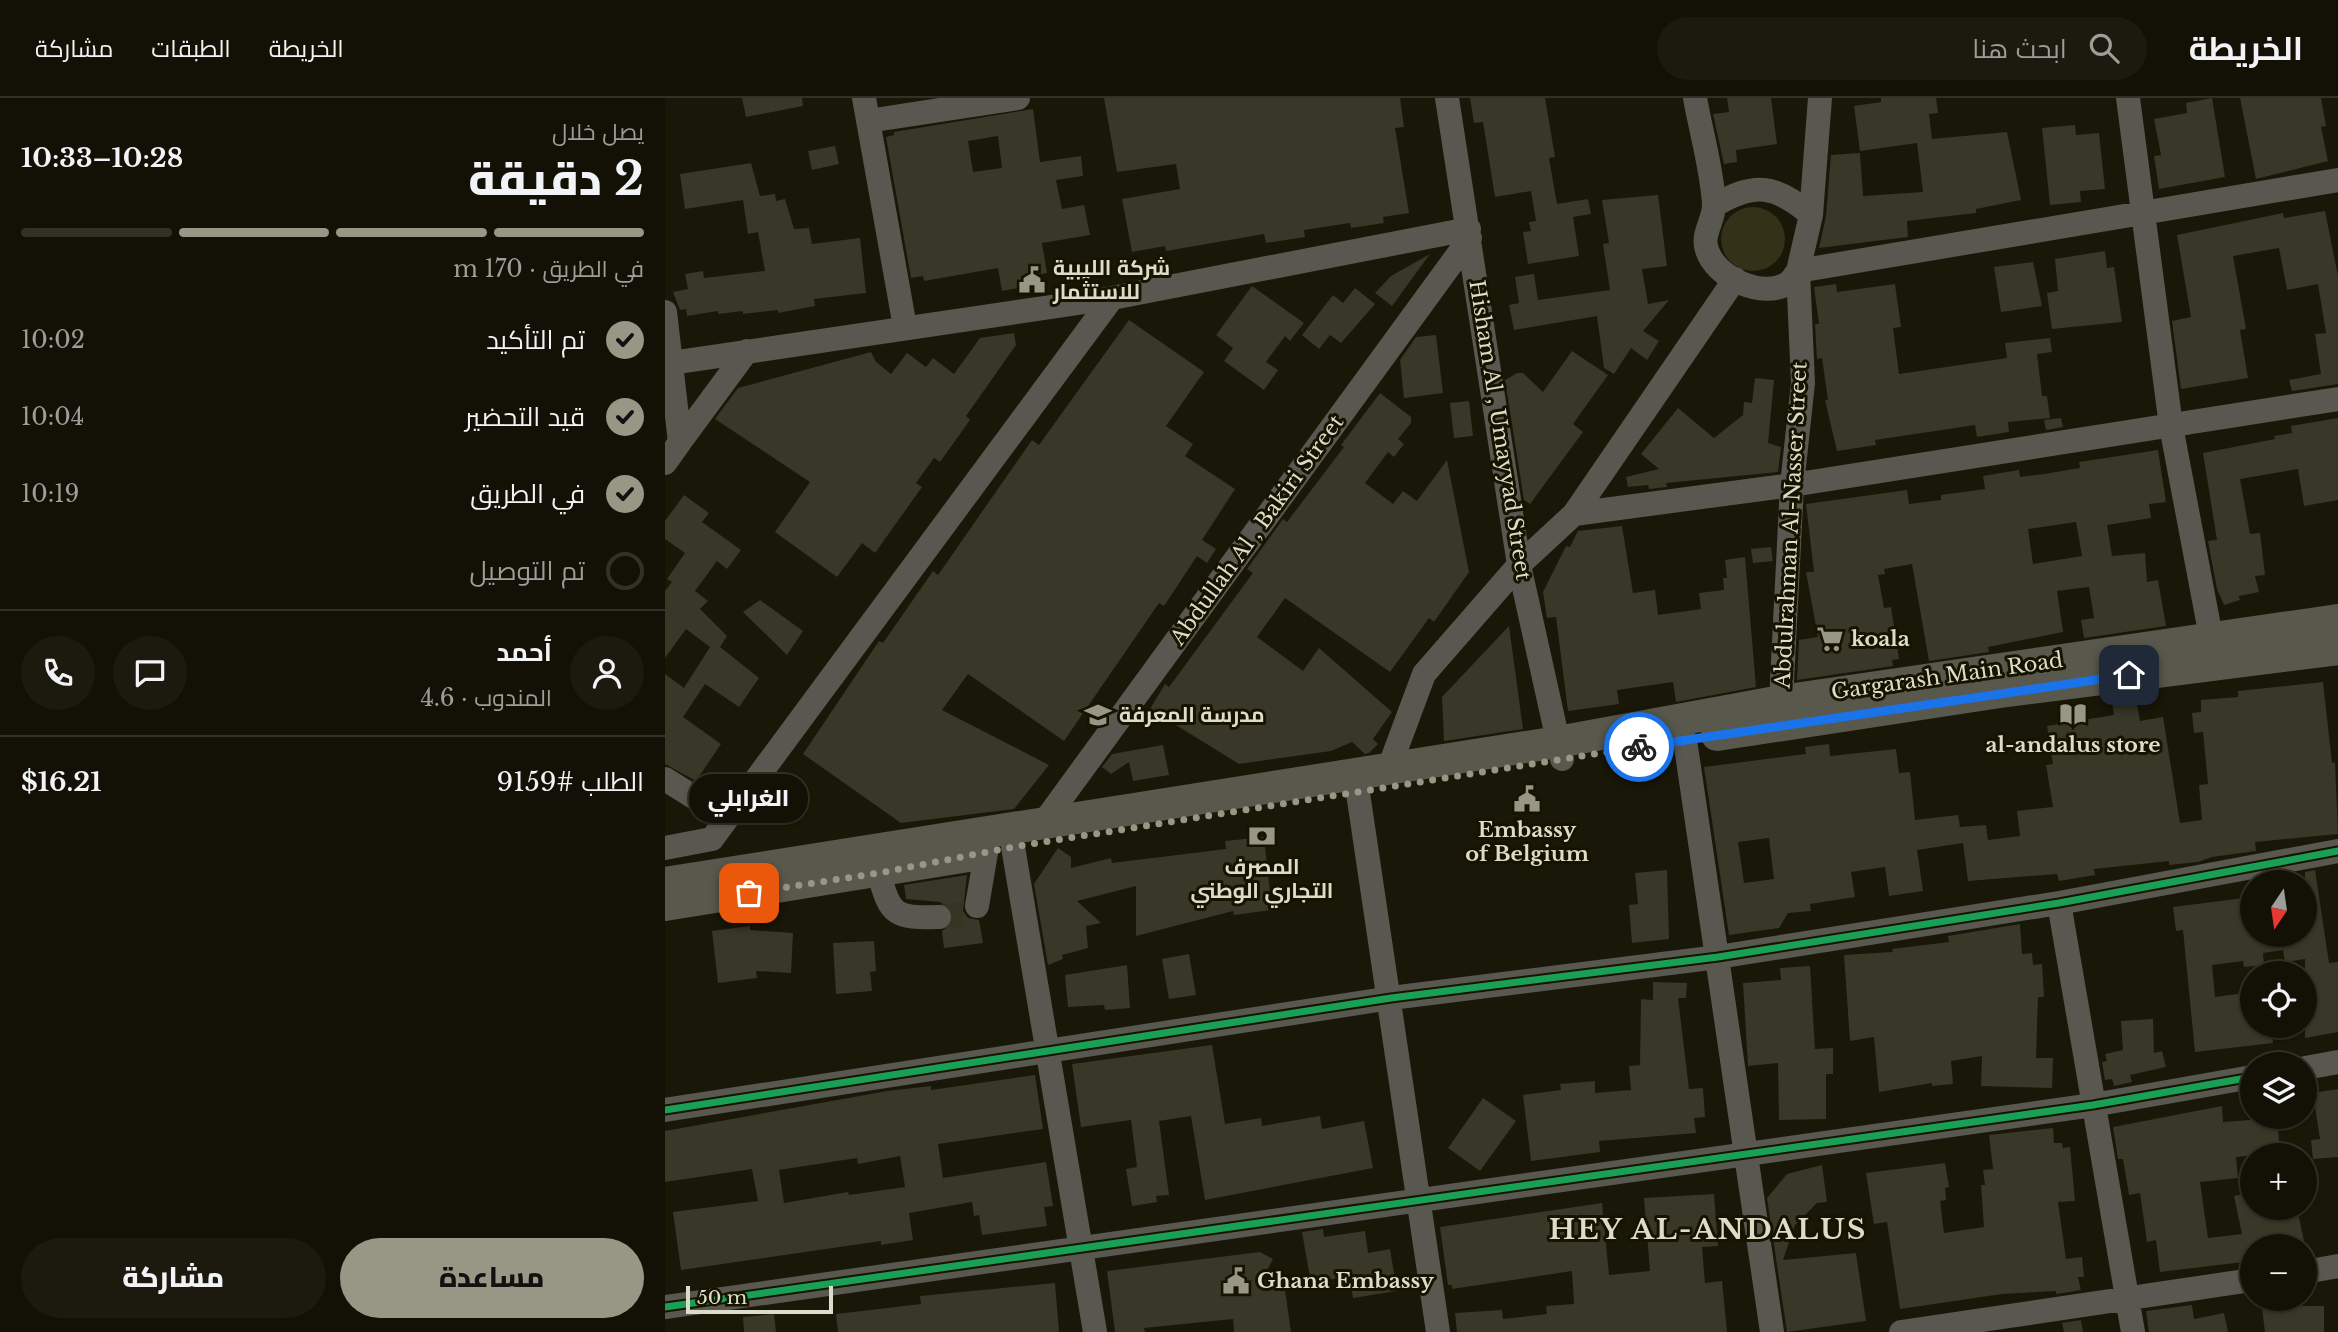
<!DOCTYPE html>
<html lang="ar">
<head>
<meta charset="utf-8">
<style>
	body { margin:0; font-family:"Libre Baskerville",Cairo,serif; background:#1c1a0f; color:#f1f3f6; direction:rtl; height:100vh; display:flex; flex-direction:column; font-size:26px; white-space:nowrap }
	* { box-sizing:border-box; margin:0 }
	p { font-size:23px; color:#9d9d9a }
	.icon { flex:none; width:38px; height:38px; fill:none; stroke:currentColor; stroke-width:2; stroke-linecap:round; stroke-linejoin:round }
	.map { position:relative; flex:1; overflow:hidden; direction:ltr }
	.drawer { display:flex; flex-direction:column; background:#131105; width:665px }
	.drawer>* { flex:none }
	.needle { width:46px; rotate:193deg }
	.tools { position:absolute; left:1575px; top:772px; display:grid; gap:14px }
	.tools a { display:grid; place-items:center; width:77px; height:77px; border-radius:50%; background:#131105; box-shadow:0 2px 5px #0004,0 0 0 2px #323127; font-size:35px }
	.scale { position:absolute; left:21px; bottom:18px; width:147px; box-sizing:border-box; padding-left:7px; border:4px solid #dddcc9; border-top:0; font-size:19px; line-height:24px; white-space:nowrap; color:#dddcc9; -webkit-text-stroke:5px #161400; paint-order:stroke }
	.pin { position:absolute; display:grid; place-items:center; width:60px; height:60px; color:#fff; margin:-30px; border-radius:14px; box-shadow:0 4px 10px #0006 }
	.courier { position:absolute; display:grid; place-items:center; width:70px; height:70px; margin:-35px; border:5px solid #1a73e8; border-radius:50%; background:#fff; color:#222; box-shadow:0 2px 9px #0007 }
	.bubble { position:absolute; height:49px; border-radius:24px; background:#131105; box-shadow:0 2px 5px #0004,0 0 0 2px #323127; font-size:23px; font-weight:800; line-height:49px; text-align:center; direction:rtl }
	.summary em { font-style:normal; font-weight:800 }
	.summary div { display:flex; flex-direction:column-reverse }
	.summary { display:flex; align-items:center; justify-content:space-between; height:119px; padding:0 21px }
	h1 { font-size:46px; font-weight:800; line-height:52px }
	.bar { display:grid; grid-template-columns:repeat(4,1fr); gap:10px 7px; align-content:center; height:84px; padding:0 21px }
	.bar i { height:9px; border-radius:5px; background:#323127 }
	.bar .active { background:#989785 }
	.bar p { grid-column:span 4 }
	.line { display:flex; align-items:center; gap:18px; padding:0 21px; border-top:2px solid #323127 }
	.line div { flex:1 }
	.round { display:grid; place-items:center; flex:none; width:74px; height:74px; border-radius:37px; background:#1c1a0f }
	ol { padding:0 21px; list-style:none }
	li { display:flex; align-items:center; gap:21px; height:77px }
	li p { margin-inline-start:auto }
	li .icon { padding:7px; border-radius:50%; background:#989785; color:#111; stroke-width:4 }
	li:last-child { color:#9d9d9a }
	li i { width:38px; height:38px; border:4px solid #323127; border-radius:50% }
	.cta { display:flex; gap:14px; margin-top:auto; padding:14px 21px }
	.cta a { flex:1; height:80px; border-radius:42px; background:#989785; color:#111; font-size:28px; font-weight:800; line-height:80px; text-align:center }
	.cta a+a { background:#1c1a0f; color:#f1f3f6 }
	header { display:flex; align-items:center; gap:42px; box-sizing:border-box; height:98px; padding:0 35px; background:#131105; border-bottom:2px solid #323127 }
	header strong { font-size:33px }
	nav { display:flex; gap:38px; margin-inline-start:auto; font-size:24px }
	.search { width:490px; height:63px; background:#1c1a0f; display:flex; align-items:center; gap:18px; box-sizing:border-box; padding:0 24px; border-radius:38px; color:#9d9d9a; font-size:26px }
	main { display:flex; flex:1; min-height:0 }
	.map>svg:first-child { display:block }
	.green { fill:#333118 }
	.building { fill:#383728; fill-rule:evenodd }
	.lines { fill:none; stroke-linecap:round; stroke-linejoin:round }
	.minor-tunnel { stroke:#363524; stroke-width:24; stroke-dasharray:24 12; stroke-linecap:butt }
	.minor { stroke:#585750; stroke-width:24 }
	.major { stroke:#59584d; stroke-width:32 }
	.cycleway-casing { stroke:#161400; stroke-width:11 }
	.cycleway { stroke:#1a9f57; stroke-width:7 }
	.done { stroke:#989785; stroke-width:7; stroke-dasharray:0 12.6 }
	.route { stroke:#1a73e8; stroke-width:9 }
	.labels { text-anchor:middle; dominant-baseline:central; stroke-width:6; stroke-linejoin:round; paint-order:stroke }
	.poi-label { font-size:21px; font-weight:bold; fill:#dddcc9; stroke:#161400; text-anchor:start }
	.street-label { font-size:21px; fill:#dddcc9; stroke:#161400 }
	.district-label { font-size:28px; font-weight:bold; letter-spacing:2px; fill:#dddcc9; stroke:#161400 }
</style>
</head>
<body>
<header>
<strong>الخريطة</strong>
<div class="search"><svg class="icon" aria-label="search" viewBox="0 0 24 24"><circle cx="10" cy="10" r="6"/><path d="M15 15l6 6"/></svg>ابحث هنا</div>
<nav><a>الخريطة</a><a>الطبقات</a><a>مشاركة</a></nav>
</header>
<main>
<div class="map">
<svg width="1673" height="1234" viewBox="0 0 1673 1234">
	<rect width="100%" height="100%" fill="#191707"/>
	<path class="green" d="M1056 141a32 32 0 1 1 64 0a32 32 0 1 1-64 0Z"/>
	<path class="building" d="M77,0H137L138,8L81,19Z
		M439,0H735L739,29L730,30L744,115L718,119L719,125L686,130L685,125L639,132L640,139L601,145L599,136L501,153L500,148L467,154L457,101L515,91L511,66L452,74Z
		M805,0H880L890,59L884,60L892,106L923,101L926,116L908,119L914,158L863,166L858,134L866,133L864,124L871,123L866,93L830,99L818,24L809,25Z
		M1062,0H1106L1112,46L1071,52L1072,64L1059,66L1048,16L1064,14Z
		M1216,0H1271L1273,15L1264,16L1267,41L1342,34L1356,102L1311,111V115L1242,123L1243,139L1154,150L1161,118L1166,57L1195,55L1198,98L1258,94L1252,45L1195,53L1189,8L1216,4Z
		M1547,0L1560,79L1494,91L1489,58L1496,57L1489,21L1522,15L1521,5Z
		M1575,0H1656L1661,28L1656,29L1663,63L1591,81Z
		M368,11L375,64L416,58L418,78L391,82L397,111L419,107L425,137L377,145L382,175L361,178L363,188L337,193L333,170L259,183L258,178L246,180L221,39L229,37V34ZM333,38L337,70L308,74L303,43Z
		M1410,27L1411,37L1434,35L1440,91L1415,93L1416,104L1385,107L1377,30Z
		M170,48L174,66L147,72L143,53Z
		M86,65L95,98L110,96L111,103L120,101L129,131L144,130L147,146L195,140L201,195L149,201L150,208L113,215V212L78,216V213L53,216V213L22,218L21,211L15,212L8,194L23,191L20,176L38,173L39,180L100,173L93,134L83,136L78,102L20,111L15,76Z
		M993,97L1002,168L977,171L983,206L1004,202L978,233L994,243L982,262L966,250L949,276L939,270L932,218L849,232L844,207L854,205L850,179L869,176L873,202L945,192L938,146L944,145L937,102Z
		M1660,113L1673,178V286L1627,293L1624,282L1656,276L1650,236L1661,235L1653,186L1622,192L1614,150L1568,158L1581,231L1575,232L1583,280L1516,291L1507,223L1526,219L1512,137L1618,115L1619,120Z
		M1440,153L1442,170L1449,169L1457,224L1387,231L1382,195L1393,193L1390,161Z
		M765,156L727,208L710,195L726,178Z
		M1368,164L1377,208L1336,214L1329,169Z
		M1171,186L1172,194L1230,186L1236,229L1228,230L1234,276L1342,260L1340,245L1385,240L1387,254L1372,256L1377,298H1382L1385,320L1343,324L1344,334L1312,339L1310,327L1210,342L1211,347L1172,353L1160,302H1163L1157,260L1152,261L1150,226H1154L1149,189Z
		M587,188L639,225L625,243L620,238L601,264L613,272L599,292L559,263L568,250L551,237Z
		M690,190L710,206L676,245L665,237L654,251L637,237L668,197L678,205Z
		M464,222L539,274L501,328L528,346L520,358L570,391L537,442L551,451L542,465L532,458L499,508L494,505L399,643L303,576L277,612L384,667L349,711L236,725L138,656L214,543L218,545L268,473L273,477L367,342L374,347Z
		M349,235L351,247L301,318L305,322L275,364L269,360L251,385L257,389L210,455L197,445L172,479L110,434L145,384L50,321L73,290L206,254L211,264L226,276L242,255L261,269L268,260L289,276L315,240Z
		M771,237L778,295L739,300L735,262L751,239Z
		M907,253L943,277L908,326L918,334L865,406L859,402L840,282L852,275H858L878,294Z
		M1090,280L1109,282L1103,345L1116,349L1113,374L1001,385L1002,389L984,391L983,387L963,389L961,379L994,371L976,356L1013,310L1049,340L1078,317L1079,304L1087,305Z
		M715,295L746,319V325L733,341L739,346L729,359L723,354L700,385L728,406L738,393L752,403L782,362L804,474L769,524L764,520L725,574L620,500L592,539L638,573L654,550L727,614L708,641L713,646L704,655L700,656L687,644L666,653L574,666L485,611L500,586L504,589L588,475L582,471L618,421L622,424L679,349L676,347Z
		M804,303L808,338L789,340L785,305Z
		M1396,320L1398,329L1381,332L1379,322Z
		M1673,320V402L1639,408L1633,371L1575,381L1585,436L1595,435L1600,477L1590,478L1594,494L1574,498L1575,502L1559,507L1552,491L1543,443L1552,442L1538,355L1610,341L1609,338L1627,335L1626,328Z
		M1493,352L1501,404L1484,406L1486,420L1442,427L1447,458L1480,455L1482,484L1493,482L1501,528L1419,540L1416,522L1429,520L1424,489L1392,493L1398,534L1323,549L1324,554L1264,563L1247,466L1219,471L1220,476L1213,477L1219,510L1226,509L1234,561L1227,562L1228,568L1132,582L1134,542L1153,539L1141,474H1149L1141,406L1242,392L1244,406L1276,402V397L1320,391L1318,378L1354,372L1355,379L1379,376L1415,370L1414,364ZM1411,424L1417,458L1368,466L1363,431Z
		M19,397L44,415L37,424L76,452L62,471L52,463L30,493L43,503L35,511L62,538L55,549L94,580L74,609L40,586L18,619L56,646L31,683L0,666V576L19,590L45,549L21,531L0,560V493L7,484L2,481L20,455L0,441V423Z
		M957,428L968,495L990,492L993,517L1036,511L1034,495L1059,492L1058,480H1062L1060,462L1080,459L1091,589L1011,604L1008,584L952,592L954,606L903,613L891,519L882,520L878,494L901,448L905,449L913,433Z
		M1106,449L1108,463L1088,465L1086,451Z
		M95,502L138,533L122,557L78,514Z
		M844,528L858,631L779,643L777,599Z
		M1658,584L1667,665L1670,664L1673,736L1590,744L1591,753L1547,759L1533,764L1504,767V763L1429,771L1430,777L1394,783L1392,776L1303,783L1298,745L1252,752L1258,793L1224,798L1220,769L1186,774L1190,799L1145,806L1146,813L1123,815L1114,830L1064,837L1039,669L1141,656L1140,649L1164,646L1165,658L1231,651L1234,675L1245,674L1250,722L1293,717L1295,729L1321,727L1323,742L1355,738L1352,713L1388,709L1381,667L1388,666L1382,628L1449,617L1446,598L1470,595L1475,623L1498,619L1515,725L1537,722L1534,687L1543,686L1538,634L1529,635L1527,615L1536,614V602L1573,599V593ZM1104,740L1109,781L1079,785L1073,744Z
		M498,647L504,677L468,683L464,664L446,676L437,669L447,656Z
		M599,739L607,812L569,817L568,813L471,838V788L412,803L436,825L421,828L423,850L397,857L398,861L383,867L369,786L393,750L406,759V770L446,760L447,765L561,751L560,743Z
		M1002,772L1004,841L967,845L964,807L973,806L970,775Z
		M1650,772L1664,865L1673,864V934L1640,940V861L1620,864L1618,852L1598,855L1599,867L1579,869L1578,863L1547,867L1550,899L1587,894V928H1606L1608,945L1530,954L1518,832L1511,833L1508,809L1587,799V836H1640V774Z
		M302,777L298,813L303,820L314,822L318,845L279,850L277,833L287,826L286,811L275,804L241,801L239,787Z
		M1355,826L1357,856L1367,855L1368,867L1377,866L1379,899H1373L1371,960H1388L1387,990L1316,988L1317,958L1286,963L1288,986L1267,988V985L1214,994L1209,939L1185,943L1179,857L1228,854L1227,851L1284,844L1283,838Z
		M85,828V832L128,835L126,875L91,873L92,880L53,885L47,833Z
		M209,843L211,873L205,874L207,893L171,896L168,845Z
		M524,856L531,897L504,901L497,861Z
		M462,867L465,910L440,912L439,907L403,909L400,877Z
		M1145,868L1150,951L1168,950V976H1161V1021L1114,1022L1113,965L1083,968L1078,885L1116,882L1115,870Z
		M988,884L1022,885L1021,900H1013L1024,991L1038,990L1040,1019L1029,1020L1031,1035L934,1043L935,1054L866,1063L858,997L896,992L895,986L930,983V995L966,992L964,968L975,967L976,901L988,902Z
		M1488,921L1489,955L1497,953L1501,969L1465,977L1467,984L1449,988L1447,981L1440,982L1437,964L1442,963L1440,956L1458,952L1456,923Z
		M547,947L560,1026L596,1020L597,1028L655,1018L657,1031L699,1023L708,1070L540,1102L526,1018L494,1023L504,1097L491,1098L492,1104L467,1108L461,1071L472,1069L466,1022L416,1029L407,966Z
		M370,977L378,1031L273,1046L278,1080L381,1064L388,1108L379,1109L382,1128L317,1137L314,1117L309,1118L307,1104L244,1115L248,1142L216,1147V1143L16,1172L8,1114L93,1103L87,1071L0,1084V1033L222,993L266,988V992ZM235,1058L240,1089L184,1097L183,1094L119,1105L114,1072L192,1060L193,1066Z
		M1673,991V1059L1648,1061L1646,1042L1655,1041L1648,995Z
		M818,1000L851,1023L815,1073L783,1050Z
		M1557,1008L1558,1024L1612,1020L1615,1055L1571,1059L1573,1080L1535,1084L1543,1140L1577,1136L1569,1098L1587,1094V1110H1632L1640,1148H1587V1163L1495,1174L1491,1142L1482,1144L1475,1095L1464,1097L1458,1061H1453L1448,1029Z
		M1388,1030L1389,1045H1397L1398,1050L1405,1049L1410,1103L1393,1104L1401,1161L1417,1159L1419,1179H1413L1416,1192L1391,1196V1193L1337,1196L1235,1211L1222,1124L1209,1126L1201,1075L1280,1065L1284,1089L1280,1090L1281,1102L1275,1103L1279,1135L1319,1129L1316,1087H1320L1318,1072L1328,1071L1324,1037Z
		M1157,1067L1162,1104L1152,1105L1130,1127L1118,1162L1191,1155L1201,1223L1122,1234L1102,1100L1122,1076Z
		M1049,1096L1053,1148L1037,1149L1040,1185L1057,1183L1062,1234H792L790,1215L837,1212L838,1221L882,1216L881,1208L909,1206L907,1173L787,1191V1187H783L775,1129L937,1105L944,1177L985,1173L979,1100Z
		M658,1131L659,1139L700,1133L703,1155L725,1151L732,1193L688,1200L684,1178L646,1185L637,1134Z
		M595,1154L608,1161L597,1182L618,1178L626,1234H569L568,1221L479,1230L480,1234H450L442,1173Z
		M390,1185L394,1234H173L171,1216L256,1206L255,1198Z
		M1527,1207L1529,1221L1559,1215L1563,1234H1484L1481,1213Z
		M1615,1208H1659V1234H1600L1597,1210Z
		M109,1216L111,1234H79L78,1219Z
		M1416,1222L1418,1234H1399L1397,1225Z"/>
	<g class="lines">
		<path class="minor-tunnel" d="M274,819L305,815L312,808"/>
		<path class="minor" d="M199,0L240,229
			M782,0L854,467L897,661
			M1030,0C1036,34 1047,71 1049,106C1050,121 1036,136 1042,152C1050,179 1098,202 1123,185C1126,183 1130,177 1133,173L1673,82
			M1463,0L1506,328L1546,539
			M203,23L353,0
			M1049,108C1089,83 1111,87 1146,117
			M0,214L15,344L0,365
			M0,266L447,200L804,131
			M15,344L82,253
			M909,416L1127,387L1673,301
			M1116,603L1127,387L1138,285L1133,173L1146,117L1155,0
			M1020,642L1107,1234
			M724,670L759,576L854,467L909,416L1070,181
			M0,681L62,720
			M693,695L773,1234
			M379,724L805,140
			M348,749L430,1234
			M0,750L47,741L447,200
			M214,775C225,818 230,820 274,819
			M1394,805L1468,1234
			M312,808L321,755
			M1640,970L1673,964
			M0,1012L726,900L1053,859L1394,805L1673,753
			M1640,1174L1673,1168
			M0,1209L1428,1007L1587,979
			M1236,1234L1587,1182"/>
		<path class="major" d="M1052,637L1335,594L1673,551
			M0,785L893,644L1116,603L1673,522
			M0,807L316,756"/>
		<g class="cycleway-casing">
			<path id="cycleway" d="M0,1012L726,900L1053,859L1394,805L1673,753
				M0,1209L1428,1007L1587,979"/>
		</g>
		<use href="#cycleway" class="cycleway"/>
	</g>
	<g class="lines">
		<path class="done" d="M84,795L214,775L348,749L974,649"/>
		<path class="route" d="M974,649L1464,577"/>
	</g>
	<defs>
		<g id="civic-bare" transform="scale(2.1)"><path d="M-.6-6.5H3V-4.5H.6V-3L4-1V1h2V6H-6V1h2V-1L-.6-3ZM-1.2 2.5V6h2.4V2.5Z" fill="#989785" stroke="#161400" stroke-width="2.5" paint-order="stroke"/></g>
		<g id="supermarket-bare" transform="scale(2.1)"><path d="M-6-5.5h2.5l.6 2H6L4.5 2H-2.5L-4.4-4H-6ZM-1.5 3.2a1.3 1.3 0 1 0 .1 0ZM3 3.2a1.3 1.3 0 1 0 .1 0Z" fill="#989785" stroke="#161400" stroke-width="2.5" paint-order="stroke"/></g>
		<g id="library-bare" transform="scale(2.1)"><path d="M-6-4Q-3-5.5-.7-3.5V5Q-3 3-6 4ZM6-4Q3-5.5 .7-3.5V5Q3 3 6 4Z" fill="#989785" stroke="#161400" stroke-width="2.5" paint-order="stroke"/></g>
		<g id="school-bare" transform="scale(2.1)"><path d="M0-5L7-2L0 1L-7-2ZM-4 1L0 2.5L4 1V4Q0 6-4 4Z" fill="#989785" stroke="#161400" stroke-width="2.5" paint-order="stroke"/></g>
		<g id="bank-bare" transform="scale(2.1)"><path d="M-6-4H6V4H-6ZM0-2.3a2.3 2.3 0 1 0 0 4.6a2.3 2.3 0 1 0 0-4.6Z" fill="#989785" stroke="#161400" stroke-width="2.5" paint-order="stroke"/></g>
	</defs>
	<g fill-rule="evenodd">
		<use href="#civic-bare" x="367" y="182"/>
		<use href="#supermarket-bare" x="1165" y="541"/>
		<use href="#library-bare" x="1408" y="616"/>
		<use href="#school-bare" x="433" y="617"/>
		<use href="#civic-bare" x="862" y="701"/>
		<use href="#bank-bare" x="597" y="738"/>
		<use href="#civic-bare" x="571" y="1183"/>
	</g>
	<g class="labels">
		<g class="poi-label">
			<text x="388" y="170">شركة الليبية<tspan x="388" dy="24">للاستثمار</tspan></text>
			<text x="1186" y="541">koala</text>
			<text x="454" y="617">مدرسة المعرفة</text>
			<text x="1408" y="647" text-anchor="middle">al-andalus store</text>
			<text x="862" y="732" text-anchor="middle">Embassy<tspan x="862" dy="24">of Belgium</tspan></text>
			<text x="597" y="769" text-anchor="middle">المصرف<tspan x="597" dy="24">التجاري الوطني</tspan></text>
			<text x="592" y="1183">Ghana Embassy</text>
		</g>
		<g class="street-label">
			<text transform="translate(835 332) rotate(81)">Hisham Al , Umayyad Street</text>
			<text transform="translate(1126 427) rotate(-87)">Abdulrahman Al-Nasser Street</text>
			<text transform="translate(592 432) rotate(-54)">Abdullah Al , Bakiri Street</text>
			<text transform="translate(1282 578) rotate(-8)">Gargarash Main Road</text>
		</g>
		<g class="district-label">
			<text x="1043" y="1131">HEY AL-ANDALUS</text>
		</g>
	</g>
</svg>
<div class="tools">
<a><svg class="needle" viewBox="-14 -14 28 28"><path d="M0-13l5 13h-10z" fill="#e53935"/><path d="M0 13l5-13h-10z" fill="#9d9d9a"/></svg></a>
<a><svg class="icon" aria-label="locate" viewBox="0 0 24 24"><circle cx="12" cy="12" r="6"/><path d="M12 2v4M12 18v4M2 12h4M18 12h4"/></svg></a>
<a><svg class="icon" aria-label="layers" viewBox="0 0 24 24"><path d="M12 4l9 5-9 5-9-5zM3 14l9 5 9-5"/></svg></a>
<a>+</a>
<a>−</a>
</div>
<div class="scale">50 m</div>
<div class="pin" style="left:84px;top:795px;background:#ea580c"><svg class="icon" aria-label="bag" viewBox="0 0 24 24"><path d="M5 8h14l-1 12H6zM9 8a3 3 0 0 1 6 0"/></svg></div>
<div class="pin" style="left:1464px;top:577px;background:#1f2937"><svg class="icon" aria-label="home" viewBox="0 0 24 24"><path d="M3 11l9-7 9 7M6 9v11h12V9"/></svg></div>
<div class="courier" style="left:974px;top:649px"><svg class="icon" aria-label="bike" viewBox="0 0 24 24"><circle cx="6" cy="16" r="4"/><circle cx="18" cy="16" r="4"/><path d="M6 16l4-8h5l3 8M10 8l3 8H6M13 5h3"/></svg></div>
<div class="bubble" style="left:24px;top:676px;width:119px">الغرابلي</div>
</div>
<section class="drawer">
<div class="summary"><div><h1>2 دقيقة</h1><p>يصل خلال</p></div><em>10:28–10:33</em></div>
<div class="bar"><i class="active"></i><i class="active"></i><i class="active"></i><i></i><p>في الطريق · 170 m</p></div>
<ol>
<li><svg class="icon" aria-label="check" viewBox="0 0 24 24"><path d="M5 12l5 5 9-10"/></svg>تم التأكيد<p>10:02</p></li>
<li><svg class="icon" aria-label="check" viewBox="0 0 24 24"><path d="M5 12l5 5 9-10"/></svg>قيد التحضير<p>10:04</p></li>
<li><svg class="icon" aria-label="check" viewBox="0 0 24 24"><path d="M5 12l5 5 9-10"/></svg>في الطريق<p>10:19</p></li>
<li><i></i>تم التوصيل</li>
</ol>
<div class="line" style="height:126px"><a class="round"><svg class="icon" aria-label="person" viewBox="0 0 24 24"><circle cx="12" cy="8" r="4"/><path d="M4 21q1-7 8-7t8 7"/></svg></a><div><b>أحمد</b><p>المندوب · 4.6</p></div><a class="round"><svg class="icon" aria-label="chat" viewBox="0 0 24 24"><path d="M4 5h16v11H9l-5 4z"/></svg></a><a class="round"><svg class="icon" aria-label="phone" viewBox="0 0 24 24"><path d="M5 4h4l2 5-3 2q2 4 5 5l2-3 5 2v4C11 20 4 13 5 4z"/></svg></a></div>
<div class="line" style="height:91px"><div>الطلب #9159</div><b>$16.21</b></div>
<div class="cta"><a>مساعدة</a><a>مشاركة</a></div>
</section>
</main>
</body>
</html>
